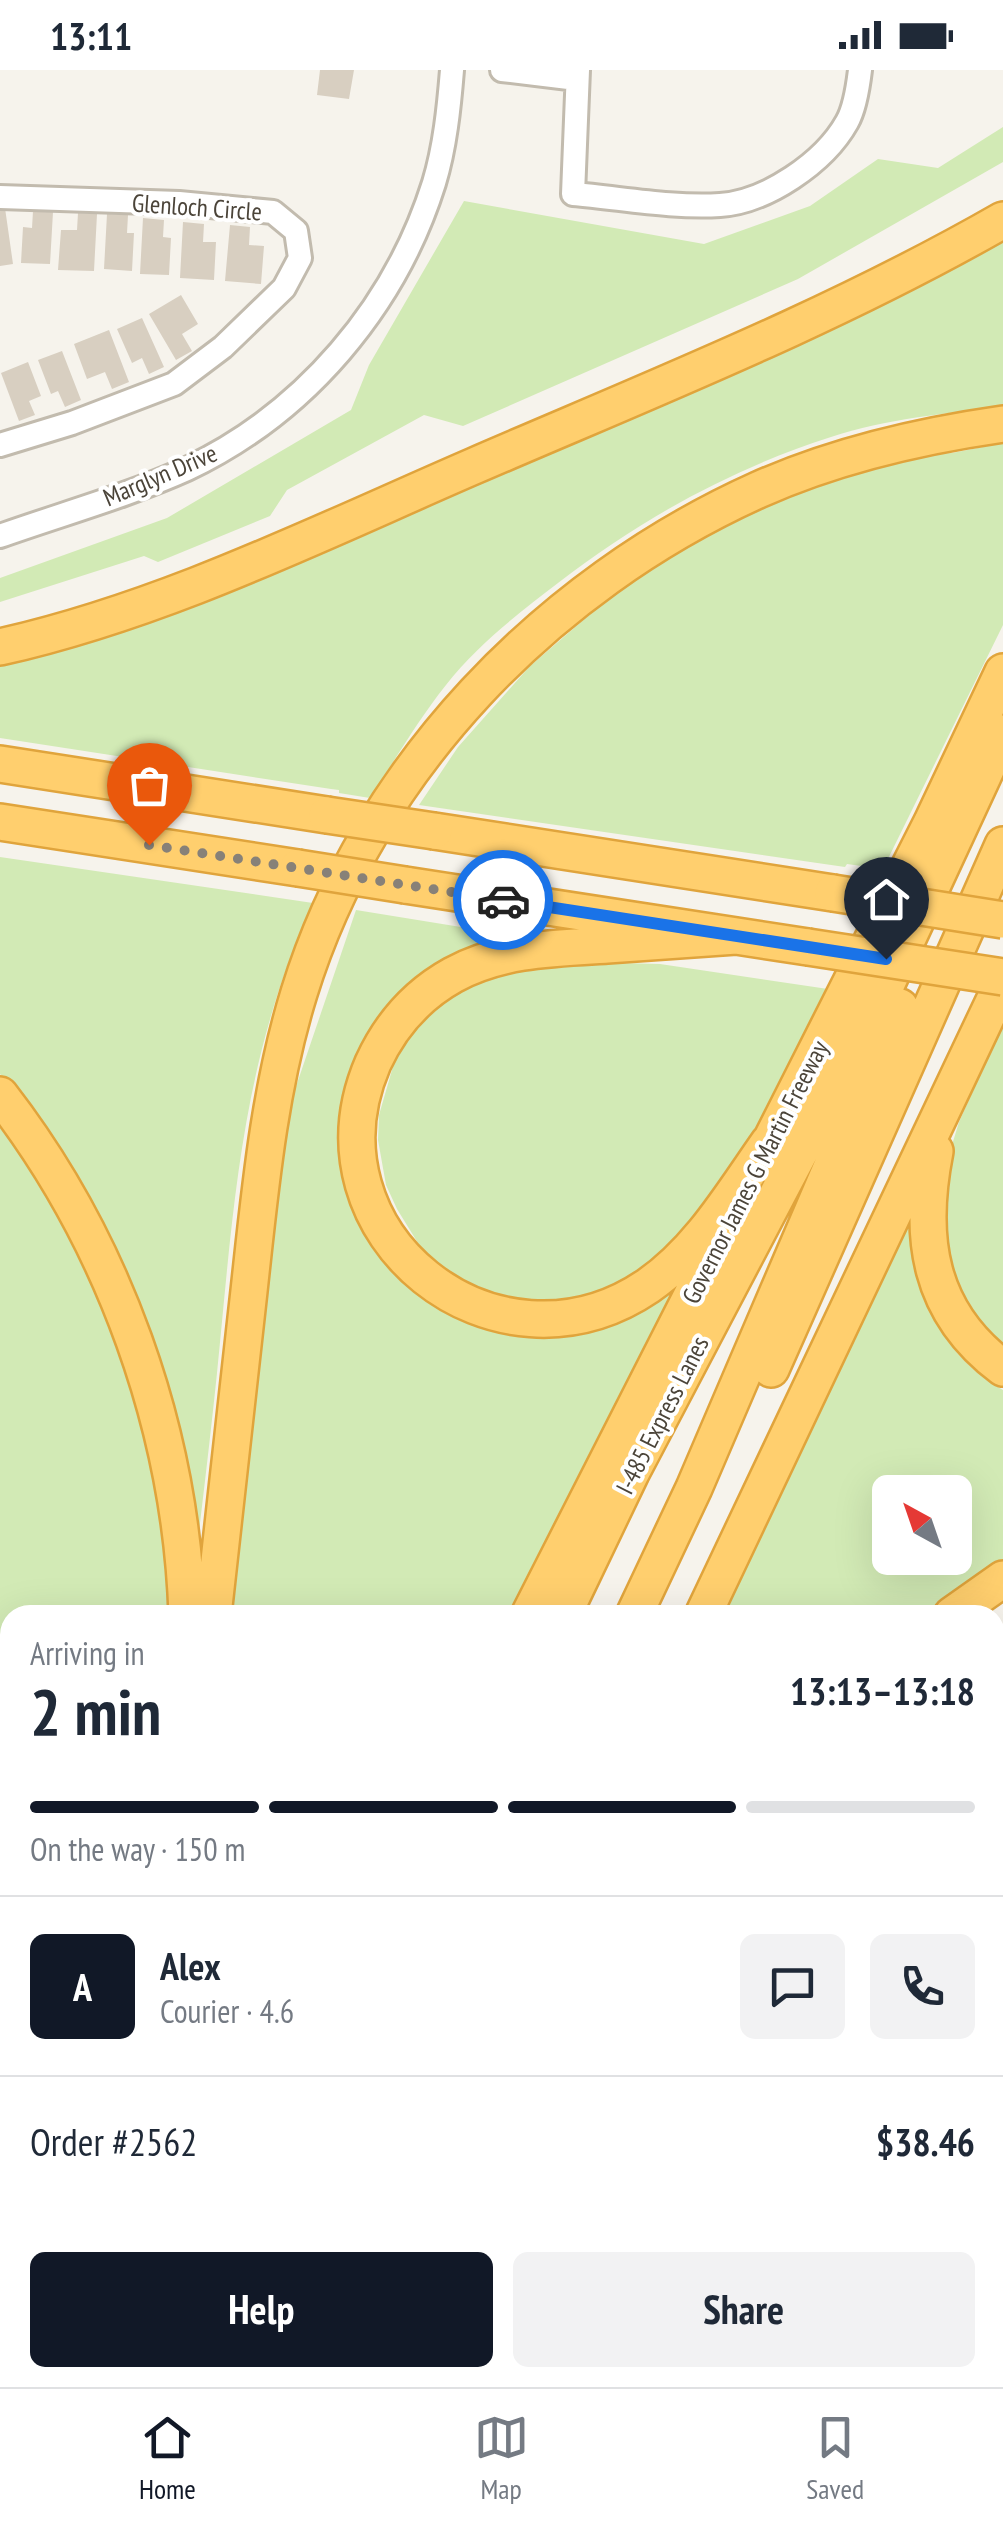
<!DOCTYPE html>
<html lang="en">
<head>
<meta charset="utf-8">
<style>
	body { margin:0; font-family:"PT Sans Narrow",sans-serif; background:#f2f2f3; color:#1f2937; height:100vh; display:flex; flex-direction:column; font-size:38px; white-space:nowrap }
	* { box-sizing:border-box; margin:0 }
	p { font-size:32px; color:#747a83 }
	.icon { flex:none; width:55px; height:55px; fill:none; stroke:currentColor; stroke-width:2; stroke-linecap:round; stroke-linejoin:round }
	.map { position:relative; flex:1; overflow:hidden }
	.sheet { position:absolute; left:0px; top:1535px; width:1005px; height:782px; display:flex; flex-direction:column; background:#fff; border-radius:30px 30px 0 0; box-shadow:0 10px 40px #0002 }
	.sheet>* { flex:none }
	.needle { width:65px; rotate:320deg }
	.buttons { position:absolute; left:872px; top:1405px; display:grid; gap:20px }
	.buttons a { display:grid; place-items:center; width:100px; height:100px; border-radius:15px; background:#fff; box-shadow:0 10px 40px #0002; font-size:50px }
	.pin { position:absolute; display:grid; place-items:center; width:85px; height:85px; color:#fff; margin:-102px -42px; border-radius:50% 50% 50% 0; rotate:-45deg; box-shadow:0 0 10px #0007 }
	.pin .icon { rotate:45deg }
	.courier { position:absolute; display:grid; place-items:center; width:100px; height:100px; margin:-50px; border:8px solid #1a73e8; border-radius:50%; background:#fff; color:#222; box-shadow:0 2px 12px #0007 }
	.headline em { font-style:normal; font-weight:700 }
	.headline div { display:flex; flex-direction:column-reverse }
	.headline { display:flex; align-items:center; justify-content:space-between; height:170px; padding:0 30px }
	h1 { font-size:65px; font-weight:700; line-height:75px }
	.bar { display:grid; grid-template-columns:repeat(4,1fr); gap:15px 10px; align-content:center; height:120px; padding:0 30px }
	.bar i { height:12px; border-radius:8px; background:#e0e1e3 }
	.bar .active { background:#111827 }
	.bar p { grid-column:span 4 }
	.line { display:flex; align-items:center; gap:25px; padding:0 30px; border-top:2px solid #e0e1e3 }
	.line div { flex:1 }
	.round { display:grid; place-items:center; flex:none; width:105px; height:105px; border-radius:15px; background:#f2f2f3 }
	.action { display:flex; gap:20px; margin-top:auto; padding:20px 30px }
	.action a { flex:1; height:115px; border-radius:15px; background:#111827; color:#fff; font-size:40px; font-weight:700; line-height:115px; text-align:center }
	.action a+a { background:#f2f2f3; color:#1f2937 }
	.status { display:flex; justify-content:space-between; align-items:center; height:70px; padding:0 50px; background:#fff; direction:ltr }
	.status svg { height:28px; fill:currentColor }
	.dock { display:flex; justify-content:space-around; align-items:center; height:140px; border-top:2px solid #e0e1e3; background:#fff; font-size:28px; color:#747a83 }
	.dock a { display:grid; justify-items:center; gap:5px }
	.dock .active { color:#111827 }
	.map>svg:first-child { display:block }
	.green { fill:#d2eab5; fill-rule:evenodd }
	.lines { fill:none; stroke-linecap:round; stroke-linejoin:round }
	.stream { stroke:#a9d4f2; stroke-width:5 }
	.building { fill:#d8cfc1 }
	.minor-casing { stroke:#c2bbae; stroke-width:28 }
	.highway-casing { stroke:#e0a43c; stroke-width:40 }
	.minor { stroke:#fff; stroke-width:22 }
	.highway { stroke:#ffcf6e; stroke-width:35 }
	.highway-bridge-casing { stroke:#e0a43c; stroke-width:40; stroke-linecap:butt }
	.highway-bridge { stroke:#ffcf6e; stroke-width:35 }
	.done { stroke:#878178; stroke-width:10; stroke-dasharray:0 18 }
	.route { stroke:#1a73e8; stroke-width:12 }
	.labels { text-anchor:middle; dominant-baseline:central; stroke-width:8; stroke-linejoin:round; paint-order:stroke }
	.street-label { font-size:25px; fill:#4b4439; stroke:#fff }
</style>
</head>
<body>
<div class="status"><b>13:11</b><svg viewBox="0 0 49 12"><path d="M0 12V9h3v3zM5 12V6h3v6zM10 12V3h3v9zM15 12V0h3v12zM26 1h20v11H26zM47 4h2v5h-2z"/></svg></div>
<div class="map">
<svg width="1003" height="2317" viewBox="0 0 1003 2317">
	<rect width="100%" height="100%" fill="#f6f3ec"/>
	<path class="green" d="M1003,57V92L798,209L463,356L424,345L287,420L270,446L158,492L144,486L0,532V508L167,448L351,340L369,295L464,131L704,174L810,136L878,89L938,98Z
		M1003,170V337C946,343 886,349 831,367C731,399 641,449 558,513C519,543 477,575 446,615C418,650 395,690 370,728L339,723V720L331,719L0,668V594L73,574L375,455L644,342L855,249Z
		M1003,373V555L883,799L847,794L845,797L419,735L458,677L530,596L616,522L693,472L775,429L844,405L926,384L952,383Z
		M0,787L313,833C241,991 234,1133 217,1303C211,1361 204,1420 197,1478L184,1397L7,1013L0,1004Z
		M356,840L516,866L376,976L366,1134L482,1251L691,1204L536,1545H230L269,1179L288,1040Z
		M541,891L660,894L828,919L763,1050L687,1173L602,1226L541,1234L482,1221L440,1196L421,1178L397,1139L386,1115L378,1070L379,1045L394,993L418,954L457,922L482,908Z
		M1003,954V1286L951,1221L941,1111L959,1052Z
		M0,1052C20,1081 42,1110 59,1141C130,1271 160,1400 172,1545H10V2308H35L33,2317H0Z
		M906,1150L912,1153C912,1220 942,1286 1003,1320V1491L929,1545H719ZM890,1422H955V1488H890Z"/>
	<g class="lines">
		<path class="stream" d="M0,1845L10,1842"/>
	</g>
	<path class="building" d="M320,0H354L349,29L317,25Z
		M0,138H5L13,194L0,196Z
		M33,141L53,142L50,194L21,193L23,157L32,158Z
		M78,143L97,144L94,201L58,200L61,160H77Z
		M107,144L128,145L127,163H134L132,201L104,199Z
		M143,148L164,150L163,167L171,168L169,205L140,204Z
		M183,152L204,154L203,172H216L214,210L180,208Z
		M230,155L250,157L249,175L264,176L261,214L225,211Z
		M181,225L198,254L182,264L192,281L176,290L149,244Z
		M142,248L164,297L149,304L142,288L132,293L117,259Z
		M109,260L129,312L112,319L105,302L87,309L74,274Z
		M62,281L81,330L65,337L58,321L51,324L38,290Z
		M28,292L41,326L29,331L35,345L19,351L1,303Z
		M995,1871L1003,1885V1929L996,1932Z
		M1003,2208V2317H891L901,2308H995V2216Z"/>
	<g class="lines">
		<g class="minor-casing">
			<path id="minor" d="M502,0L577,9
				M578,0L573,124C621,128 672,138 720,135C766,132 824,93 847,52C855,38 858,17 860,0
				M0,127L179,133L273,142L296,161L300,188L284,218L223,277L174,314L72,353L0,375
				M0,466C62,444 127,426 187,399C305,343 395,237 434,113C445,77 449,37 452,0
				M995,1677L1003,1696
				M995,2201L1003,2193
				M672,2308L688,2317
				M521,2317L526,2308
				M815,2317L823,2308
				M878,2317L888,2308"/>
		</g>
		<g class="highway-casing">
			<path id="highway" d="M0,577C165,540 319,463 474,396C652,319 834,247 1003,150
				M0,694L327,745
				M0,752L298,798
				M434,761L833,823
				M405,815L808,877
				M736,866C693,869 650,872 607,875C555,878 500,879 453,905C417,925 390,956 373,993C299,1164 496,1319 648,1216C700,1180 733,1123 769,1072
				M0,1025C114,1172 181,1359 187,1545
				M935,1081C918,1167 928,1242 1003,1298
				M759,1094L932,752L1003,602
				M771,1299L1003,775
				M213,1545C225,1437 237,1329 249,1221C260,1120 269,1020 299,923C368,699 547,515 758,420C836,385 919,366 1003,354
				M529,1545L726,1158
				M563,1545L631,1403L876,937L1003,663
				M634,1545L694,1418L900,937
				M703,1545L1003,912
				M952,1545L1003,1509
				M104,2317L106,2308
				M154,2317L159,2308
				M198,2317L202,2308
				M267,2317L272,2308
				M299,2317L304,2308
				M332,2317L337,2308"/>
		</g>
		<use href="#minor" class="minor"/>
		<use href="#highway" class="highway"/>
		<g class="highway-bridge-casing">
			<path id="highway-bridge" d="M327,745L434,761
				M298,798L405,815
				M833,823L1003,850
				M808,877L1003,907"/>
		</g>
		<use href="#highway-bridge" class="highway-bridge"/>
	</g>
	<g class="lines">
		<path class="done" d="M149,775L503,830"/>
		<path class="route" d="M503,830L886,889"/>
	</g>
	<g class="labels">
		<g class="street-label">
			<text transform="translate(197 137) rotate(4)">Glenloch Circle</text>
			<text transform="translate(160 405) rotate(-23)">Marglyn Drive</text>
			<text transform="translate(755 1102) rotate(-63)">Governor James G Martin Freeway</text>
			<text transform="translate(662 1345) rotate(-63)">I-485 Express Lanes</text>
		</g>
	</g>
</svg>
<div class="buttons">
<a><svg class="needle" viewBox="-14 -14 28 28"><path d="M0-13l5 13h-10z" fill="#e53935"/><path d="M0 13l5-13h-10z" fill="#747a83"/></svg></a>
</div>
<div class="pin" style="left:149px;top:775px;background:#ea580c"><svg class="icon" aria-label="bag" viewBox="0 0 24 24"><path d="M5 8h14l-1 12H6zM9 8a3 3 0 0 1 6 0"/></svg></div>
<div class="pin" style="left:886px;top:889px;background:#1f2937"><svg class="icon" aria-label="home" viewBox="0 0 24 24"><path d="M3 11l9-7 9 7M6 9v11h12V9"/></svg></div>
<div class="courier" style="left:503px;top:830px"><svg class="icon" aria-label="car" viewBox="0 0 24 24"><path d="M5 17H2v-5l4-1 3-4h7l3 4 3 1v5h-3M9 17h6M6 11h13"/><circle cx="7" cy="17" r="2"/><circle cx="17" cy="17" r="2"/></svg></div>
<section class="sheet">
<div class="headline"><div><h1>2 min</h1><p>Arriving in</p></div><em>13:13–13:18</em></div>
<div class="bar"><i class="active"></i><i class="active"></i><i class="active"></i><i></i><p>On the way · 150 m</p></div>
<div class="line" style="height:180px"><b class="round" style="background:#111827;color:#fff">A</b><div><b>Alex</b><p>Courier · 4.6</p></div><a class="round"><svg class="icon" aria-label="chat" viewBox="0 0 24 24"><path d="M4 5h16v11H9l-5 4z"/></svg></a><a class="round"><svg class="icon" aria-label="phone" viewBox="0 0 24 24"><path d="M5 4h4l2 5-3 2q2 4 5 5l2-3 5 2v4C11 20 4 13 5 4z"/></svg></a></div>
<div class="line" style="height:130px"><div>Order #2562</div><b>$38.46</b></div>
<div class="action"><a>Help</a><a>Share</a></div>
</section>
</div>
<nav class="dock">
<a class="active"><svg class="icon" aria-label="home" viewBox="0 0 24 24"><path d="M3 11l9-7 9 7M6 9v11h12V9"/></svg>Home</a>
<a><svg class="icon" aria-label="map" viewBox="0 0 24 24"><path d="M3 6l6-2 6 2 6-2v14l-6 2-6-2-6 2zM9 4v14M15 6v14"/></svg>Map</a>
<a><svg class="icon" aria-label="saved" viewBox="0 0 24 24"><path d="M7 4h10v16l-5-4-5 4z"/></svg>Saved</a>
</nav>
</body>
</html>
